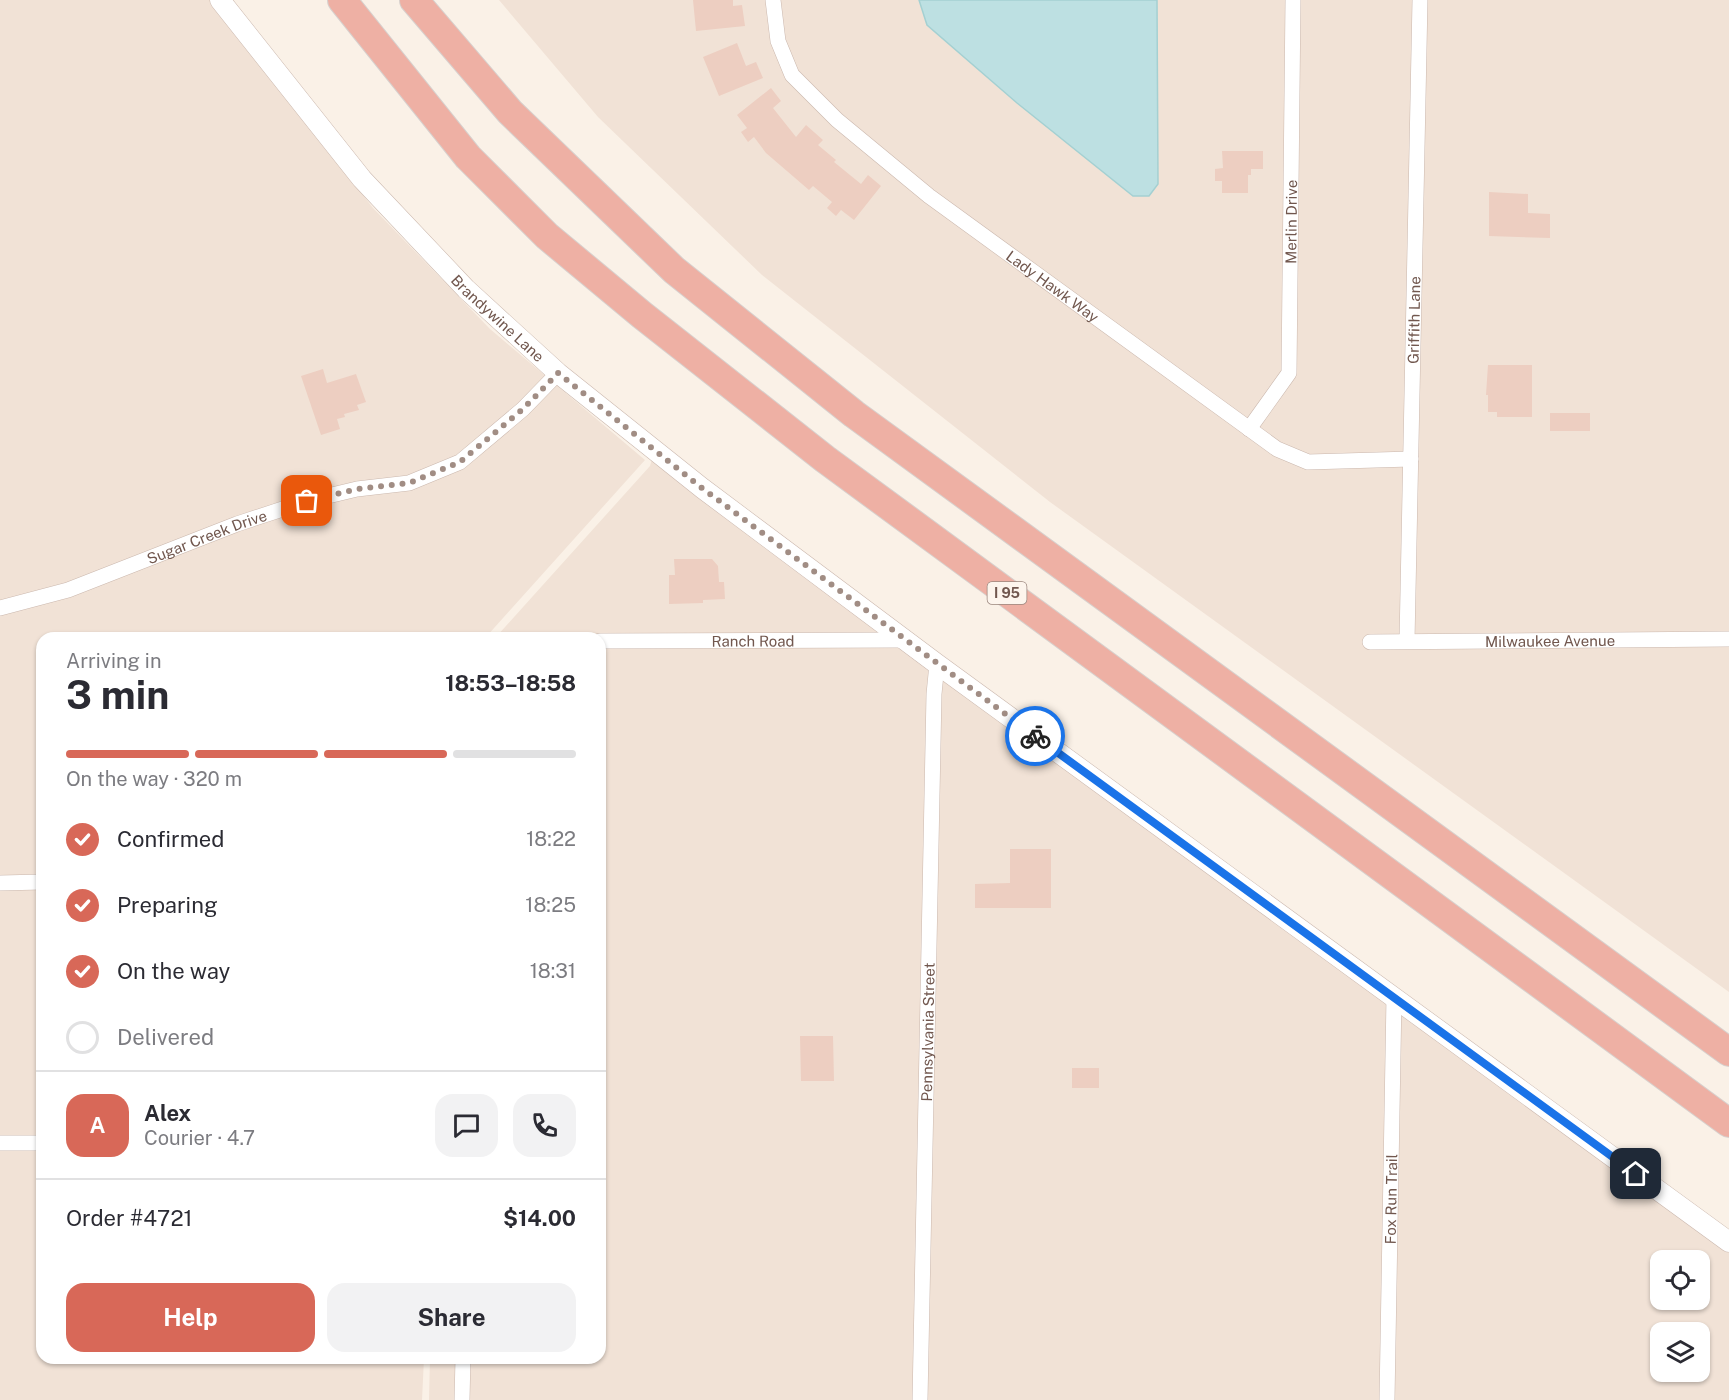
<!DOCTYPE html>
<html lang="en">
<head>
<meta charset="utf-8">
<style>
	body { margin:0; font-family:"Public Sans",sans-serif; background:#f2f2f3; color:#2b2b33; height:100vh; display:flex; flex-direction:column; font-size:22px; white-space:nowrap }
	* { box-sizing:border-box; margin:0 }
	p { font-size:20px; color:#7c7c81 }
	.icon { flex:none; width:33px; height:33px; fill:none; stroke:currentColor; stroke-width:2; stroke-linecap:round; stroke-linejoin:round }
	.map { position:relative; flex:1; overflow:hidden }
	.side { position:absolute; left:36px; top:632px; width:570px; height:732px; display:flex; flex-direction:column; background:#fff; border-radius:18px; box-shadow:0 2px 4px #0004 }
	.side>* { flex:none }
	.controls { position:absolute; left:1650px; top:1250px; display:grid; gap:12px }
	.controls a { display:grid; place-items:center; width:60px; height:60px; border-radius:12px; background:#fff; box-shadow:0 2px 4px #0004; font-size:30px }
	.pin { position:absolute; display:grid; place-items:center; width:51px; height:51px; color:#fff; margin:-26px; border-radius:12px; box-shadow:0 3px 9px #0006 }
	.courier { position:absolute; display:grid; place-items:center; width:60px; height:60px; margin:-30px; border:4px solid #1a73e8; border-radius:50%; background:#fff; color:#222; box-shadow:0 2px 8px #0007 }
	.head em { font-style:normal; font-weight:700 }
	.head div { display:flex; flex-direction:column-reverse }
	.head { display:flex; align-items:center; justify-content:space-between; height:102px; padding:0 30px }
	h1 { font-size:39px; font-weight:700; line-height:45px }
	.bar { display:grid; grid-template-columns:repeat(4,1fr); gap:9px 6px; align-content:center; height:72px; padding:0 30px }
	.bar i { height:8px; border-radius:4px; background:#e1e1e2 }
	.bar .active { background:#d86858 }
	.bar p { grid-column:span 4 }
	.line { display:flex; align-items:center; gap:15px; padding:0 30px; border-top:2px solid #e1e1e2 }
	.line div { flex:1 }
	.round { display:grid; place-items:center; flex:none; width:63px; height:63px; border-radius:18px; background:#f2f2f3 }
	ol { padding:0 30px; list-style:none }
	li { display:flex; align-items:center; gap:18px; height:66px }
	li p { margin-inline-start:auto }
	li .icon { padding:6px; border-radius:50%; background:#d86858; color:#fff; stroke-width:4 }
	li:last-child { color:#7c7c81 }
	li i { width:33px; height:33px; border:3px solid #e1e1e2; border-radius:50% }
	.button { display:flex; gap:12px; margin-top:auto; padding:12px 30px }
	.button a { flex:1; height:69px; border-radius:18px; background:#d86858; color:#fff; font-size:24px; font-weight:700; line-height:69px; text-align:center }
	.button a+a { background:#f2f2f3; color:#2b2b33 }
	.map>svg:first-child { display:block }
	.residential { fill:#f1e2d6; fill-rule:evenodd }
	.water { fill:#bde0e2; stroke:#a4d0d2; stroke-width:1.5 }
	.building { fill:#edcec1 }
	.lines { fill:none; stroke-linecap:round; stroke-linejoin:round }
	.minor-casing { stroke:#cbb8ae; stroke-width:16 }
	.tertiary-casing { stroke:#cbb8ae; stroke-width:21 }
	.motorway-casing { stroke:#d7d0cd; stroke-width:30 }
	.minor { stroke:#fff; stroke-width:15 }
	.tertiary { stroke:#fff; stroke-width:20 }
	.motorway { stroke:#eeb0a4; stroke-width:28 }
	.done { stroke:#a18d84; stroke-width:6; stroke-dasharray:0 10.8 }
	.route { stroke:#1a73e8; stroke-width:8 }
	.labels { text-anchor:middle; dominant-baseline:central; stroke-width:4.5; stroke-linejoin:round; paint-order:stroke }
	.shield { fill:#fdf5ed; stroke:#9b867e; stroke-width:1.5 }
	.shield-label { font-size:14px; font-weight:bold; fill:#71574e }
	.street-label { font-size:15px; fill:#71574e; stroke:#fdf5ed }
</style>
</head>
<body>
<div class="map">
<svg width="1729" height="1400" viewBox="0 0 1729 1400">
	<rect width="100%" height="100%" fill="#faf1e7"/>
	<path class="residential" d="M0,0H212L269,76L373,208L490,329L645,460L486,637L42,638V1358H424L422,1400H0Z
		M499,0H919L927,25L1017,102L1133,195L1148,196L1158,184L1157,0H1729V992L1050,502L762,275L598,117Z
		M652,459L1729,1253V1400H429L430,1358H600V638L496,637L650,466ZM1660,1260H1700V1299H1660ZM1660,1332H1700V1371H1660Z"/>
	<path class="water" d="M919,0H1157L1158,184L1149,196H1133L1017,103L927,25Z"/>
	<path class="building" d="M693,0H733V6L742,5L745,26L696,31Z
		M737,43L746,66L756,62L763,78L719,96L703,57Z
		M771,88L781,101L773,108L796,137L806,125L823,140L818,145L836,160L834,162L861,184L868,175L881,186L854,220L841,210L836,216L827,208L832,202L813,186L809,190L766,153L754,137L748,142L741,132L747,128L737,115Z
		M1222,151H1263V169H1251V175H1248V193H1222V181H1215V169L1223,168Z
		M1489,192L1528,194V213L1550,214V238L1489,236Z
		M1488,365H1532V417H1497V412H1488V395H1486Z
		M323,369L327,383L356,374L366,402L357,405L359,410L344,414L345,417L337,419L340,429L321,435L301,376Z
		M1550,413H1590V431H1550Z
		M674,559H712L718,566L719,582H724L725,599L703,600V603L669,604V575H675Z
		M1010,849H1051V908H975V884L1010,883Z
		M800,1036H833L834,1081H801Z
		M1072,1068H1099V1088H1072Z"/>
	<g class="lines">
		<g class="minor-casing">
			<g id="minor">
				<path id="s1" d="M773,0L778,41L792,75L837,120L929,196L1277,449L1308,462L1411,459"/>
				<path id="s2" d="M1249,429L1289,373L1293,0"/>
				<path id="s3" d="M0,608L68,590L237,524L307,501L357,489L409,483L460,462L523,409L558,373"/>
				<path id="s4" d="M600,641L906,640"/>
				<path id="s5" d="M1407,641L1420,0"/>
				<path id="s6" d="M1370,642L1729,639"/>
				<path d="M0,883L42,882"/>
				<path d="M0,1143H42"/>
				<path d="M462,1400L463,1358"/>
				<path id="s7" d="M920,1400L934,694L937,664"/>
				<path id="s8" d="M1387,1400L1394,997"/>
			</g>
		</g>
		<g class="tertiary-casing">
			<g id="tertiary">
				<path id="s9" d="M220,0L362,179L466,289L558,373L702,488L937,664L1729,1242"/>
			</g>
		</g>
		<g class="motorway-casing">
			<path id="motorway" d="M342,0L468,157L547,236L642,315L825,459L1729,1123
				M414,0L510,112L674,270L854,414L1729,1052"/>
		</g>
		<use href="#minor" class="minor"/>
		<use href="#tertiary" class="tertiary"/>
		<use href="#motorway" class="motorway"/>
	</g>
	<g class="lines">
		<path class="done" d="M307,501L357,489L409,483L460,462L523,409L558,373L702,488L1035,736"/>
		<path class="route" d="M1035,736L1636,1174"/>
	</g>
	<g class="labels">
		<rect class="shield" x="987.5" y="582" width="39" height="22" rx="4.5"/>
		<g class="shield-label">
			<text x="1007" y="593">I 95</text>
		</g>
		<g class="street-label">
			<text stroke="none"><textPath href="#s2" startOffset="220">Merlin Drive</textPath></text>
			<text stroke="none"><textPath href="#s1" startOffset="414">Lady Hawk Way</textPath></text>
			<text stroke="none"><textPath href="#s9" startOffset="423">Brandywine Lane</textPath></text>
			<text stroke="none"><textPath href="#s5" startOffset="321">Griffith Lane</textPath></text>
			<text stroke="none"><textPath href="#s3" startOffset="219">Sugar Creek Drive</textPath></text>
			<text stroke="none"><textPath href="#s6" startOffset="180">Milwaukee Avenue</textPath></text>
			<text stroke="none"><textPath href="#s4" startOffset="153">Ranch Road</textPath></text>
			<text stroke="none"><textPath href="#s7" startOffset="368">Pennsylvania Street</textPath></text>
			<text stroke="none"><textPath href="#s8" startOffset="201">Fox Run Trail</textPath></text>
		</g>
	</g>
</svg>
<div class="controls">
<a><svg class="icon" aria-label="locate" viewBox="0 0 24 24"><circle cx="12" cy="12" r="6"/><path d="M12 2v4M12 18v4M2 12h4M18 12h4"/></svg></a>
<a><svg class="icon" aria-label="layers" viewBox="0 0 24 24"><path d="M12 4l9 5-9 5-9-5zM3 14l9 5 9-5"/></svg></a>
</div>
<div class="pin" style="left:307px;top:501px;background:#ea580c"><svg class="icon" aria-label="bag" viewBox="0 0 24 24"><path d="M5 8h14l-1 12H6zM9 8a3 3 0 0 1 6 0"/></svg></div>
<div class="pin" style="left:1636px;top:1174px;background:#1f2937"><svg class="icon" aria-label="home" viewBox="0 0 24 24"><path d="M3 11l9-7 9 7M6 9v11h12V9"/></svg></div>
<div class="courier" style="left:1035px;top:736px"><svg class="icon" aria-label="bike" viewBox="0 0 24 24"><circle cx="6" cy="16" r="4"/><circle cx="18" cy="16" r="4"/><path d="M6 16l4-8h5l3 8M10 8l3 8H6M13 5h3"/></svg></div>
<section class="side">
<div class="head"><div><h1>3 min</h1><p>Arriving in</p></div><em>18:53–18:58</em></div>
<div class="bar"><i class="active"></i><i class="active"></i><i class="active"></i><i></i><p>On the way · 320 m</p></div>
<ol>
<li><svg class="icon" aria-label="check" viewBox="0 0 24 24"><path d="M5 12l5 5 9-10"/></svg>Confirmed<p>18:22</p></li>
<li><svg class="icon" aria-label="check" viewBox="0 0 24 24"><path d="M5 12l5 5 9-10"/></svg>Preparing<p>18:25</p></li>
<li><svg class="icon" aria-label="check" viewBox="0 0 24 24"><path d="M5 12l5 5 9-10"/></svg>On the way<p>18:31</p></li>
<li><i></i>Delivered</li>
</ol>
<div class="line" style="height:108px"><b class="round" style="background:#d86858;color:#fff">A</b><div><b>Alex</b><p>Courier · 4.7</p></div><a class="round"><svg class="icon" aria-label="chat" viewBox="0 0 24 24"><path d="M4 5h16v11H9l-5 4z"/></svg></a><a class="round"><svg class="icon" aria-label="phone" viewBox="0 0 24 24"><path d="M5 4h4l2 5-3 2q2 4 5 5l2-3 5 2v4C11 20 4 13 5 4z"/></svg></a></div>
<div class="line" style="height:78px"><div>Order #4721</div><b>$14.00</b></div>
<div class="button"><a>Help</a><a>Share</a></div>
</section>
</div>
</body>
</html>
